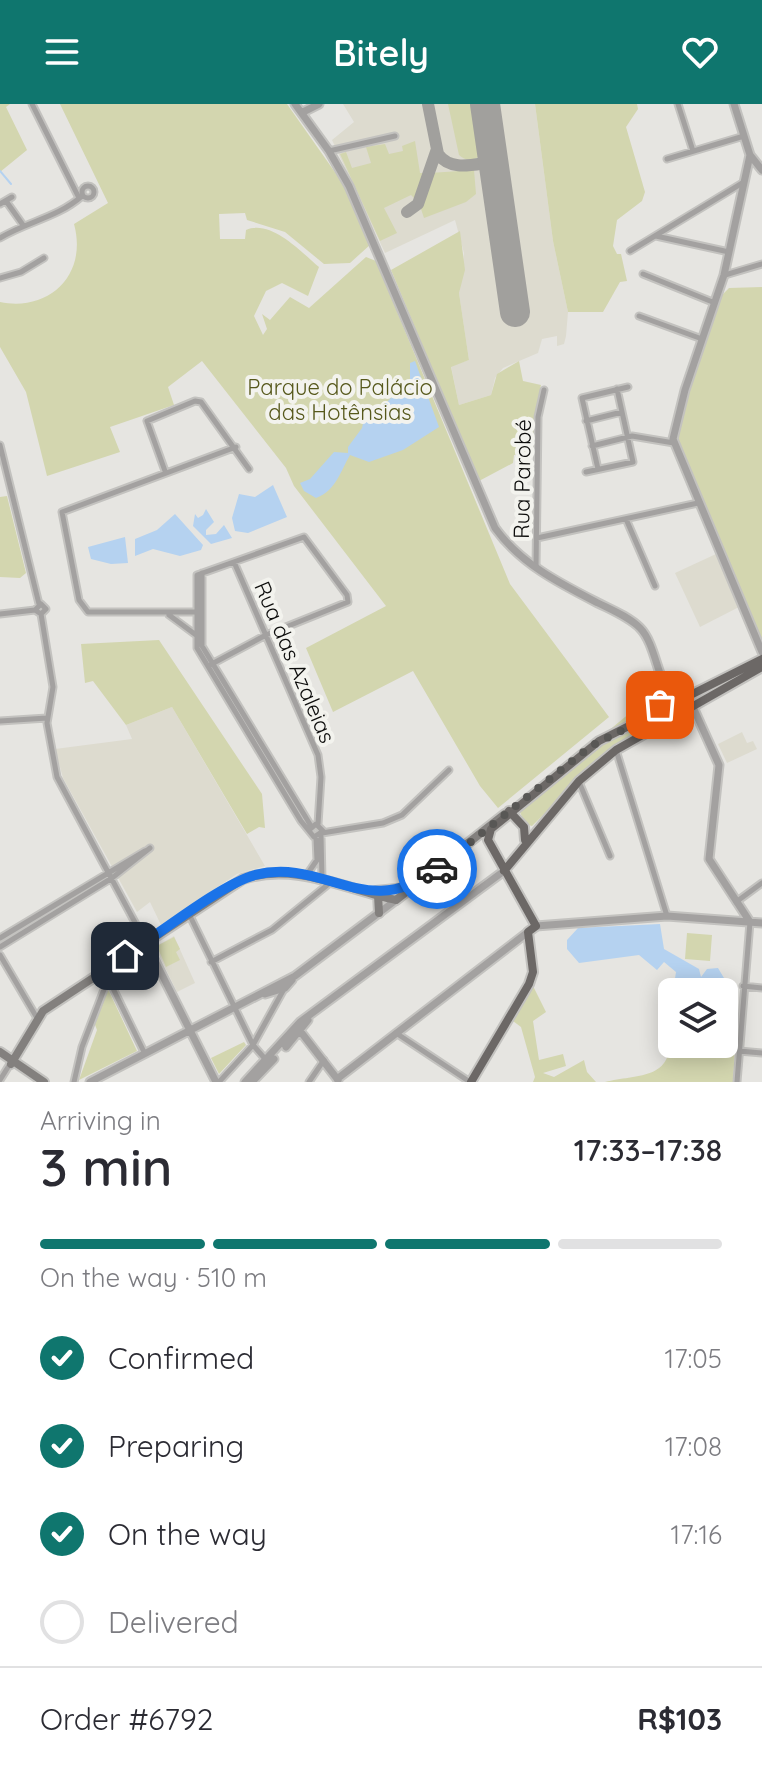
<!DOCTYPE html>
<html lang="en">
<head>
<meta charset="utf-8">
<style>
	body { margin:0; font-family:Quicksand,sans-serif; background:#f2f2f3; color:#2b2b33; height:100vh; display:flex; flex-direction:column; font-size:30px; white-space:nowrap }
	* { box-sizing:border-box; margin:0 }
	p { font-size:26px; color:#7c7c81 }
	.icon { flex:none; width:44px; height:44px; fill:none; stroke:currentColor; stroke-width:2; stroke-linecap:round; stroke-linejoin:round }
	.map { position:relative; height:978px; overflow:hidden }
	.drawer { display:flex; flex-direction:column; background:#fff; flex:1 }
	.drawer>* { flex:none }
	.fabs { position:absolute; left:658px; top:874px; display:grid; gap:16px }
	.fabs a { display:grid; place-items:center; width:80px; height:80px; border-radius:12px; background:#fff; box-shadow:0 4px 20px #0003; font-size:40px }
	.pin { position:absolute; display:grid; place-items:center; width:68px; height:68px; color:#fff; margin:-34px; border-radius:16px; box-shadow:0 4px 12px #0006 }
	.courier { position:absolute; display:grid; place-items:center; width:80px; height:80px; margin:-40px; border:6px solid #1a73e8; border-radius:50%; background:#fff; color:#222; box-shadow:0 2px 10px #0007 }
	.head em { font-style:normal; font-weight:600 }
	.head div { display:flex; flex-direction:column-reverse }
	.head { display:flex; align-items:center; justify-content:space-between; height:136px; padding:0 40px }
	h1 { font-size:52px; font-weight:600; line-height:60px }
	.bar { display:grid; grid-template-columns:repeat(4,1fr); gap:12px 8px; align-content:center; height:96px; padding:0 40px }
	.bar i { height:10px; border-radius:6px; background:#e1e1e2 }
	.bar .active { background:#0f766e }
	.bar p { grid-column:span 4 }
	.line { display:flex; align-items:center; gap:20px; padding:0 40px; border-top:2px solid #e1e1e2 }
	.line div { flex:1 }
	ol { padding:0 40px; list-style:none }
	li { display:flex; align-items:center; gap:24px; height:88px }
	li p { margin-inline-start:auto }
	li .icon { padding:8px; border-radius:50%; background:#0f766e; color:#fff; stroke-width:4 }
	li:last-child { color:#7c7c81 }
	li i { width:44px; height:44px; border:4px solid #e1e1e2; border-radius:50% }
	header { display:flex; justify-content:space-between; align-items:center; height:104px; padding:0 40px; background:#0f766e; color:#fff; font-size:36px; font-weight:600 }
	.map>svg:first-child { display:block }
	.built { fill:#dddbcf }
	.green { fill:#d3d6af }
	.water { fill:#b5d2f0 }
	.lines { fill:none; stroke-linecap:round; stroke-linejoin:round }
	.stream { stroke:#b5d2f0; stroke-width:2 }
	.taxiway { stroke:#a1a09d; stroke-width:12 }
	.runway { stroke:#a1a09d; stroke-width:30 }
	.minor-casing { stroke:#c3c2bf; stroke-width:9 }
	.tertiary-casing { stroke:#c3c2bf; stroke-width:11 }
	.secondary-casing { stroke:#c3c2bf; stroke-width:12 }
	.primary-casing { stroke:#c3c2bf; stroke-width:12 }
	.minor { stroke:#a3a1a0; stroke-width:5 }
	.tertiary { stroke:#a3a1a0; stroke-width:7 }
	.secondary { stroke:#83807e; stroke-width:8 }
	.primary { stroke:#6c6866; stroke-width:8 }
	.done { stroke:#585755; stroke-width:8; stroke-dasharray:0 14.4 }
	.route { stroke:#1a73e8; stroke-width:10 }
	.labels { text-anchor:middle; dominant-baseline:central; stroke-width:8; stroke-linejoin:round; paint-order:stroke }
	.park-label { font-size:22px; fill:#56581b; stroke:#f3f3ee }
	.street-label { font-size:22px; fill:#0b0b0a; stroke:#f3f3ee }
</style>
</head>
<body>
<header><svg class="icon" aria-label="menu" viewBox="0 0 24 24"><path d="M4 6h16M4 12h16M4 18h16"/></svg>Bitely<svg class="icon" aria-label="heart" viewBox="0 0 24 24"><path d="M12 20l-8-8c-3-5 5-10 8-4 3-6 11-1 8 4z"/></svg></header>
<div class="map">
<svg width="762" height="978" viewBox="0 0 762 978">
	<rect width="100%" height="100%" fill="#e6e5e1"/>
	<path class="built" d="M343,0H535L553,137L568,208L566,232L564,240L557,242V232L542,235L538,249L503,264L495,274L491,291L459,301L451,262L469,256L459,189L464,149L455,116L385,149L332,36L354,18Z
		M716,450L739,503L700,523L675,469Z
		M172,603L265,762L237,770L161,821L150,798L137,808L63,674L55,645L132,635L126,621Z
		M742,628L747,639L753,637L757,645L727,659L718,640Z
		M174,832L195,879L177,888L155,843Z"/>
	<path class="green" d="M0,0H10L6,3L27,46L0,68Z
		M60,0H287L344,81L371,140L350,159L324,160L285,128L247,116L245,109L219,110L220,135H245L246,126C271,115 301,148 319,163L308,192L282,179L266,187L254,212L263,231L267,225L262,210L270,216L290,193L309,204L366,153L376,157L510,480L609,613L498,704L480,682L413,567L333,608L306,544L386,502L294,382L286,364L202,257L168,283L174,301L110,323L120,348L47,372L26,288L0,243V198C49,208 88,171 74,120L108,99Z
		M448,0H474L482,50C475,57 466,58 459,51Z
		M535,0H637L638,5L626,23L645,88L642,97L617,116L613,142L617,150H621L627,177L620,178L603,208H568L553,137Z
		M415,37L420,69H424L418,92L415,95L411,91L384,104L397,129L380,137L340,50L346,48L352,64L371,59L366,43L385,40L389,50L403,47L402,42Z
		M474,66L476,90L466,98L424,114L421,105L430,69Z
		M460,127L465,166L459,189L469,256L451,263L459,301L491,291L497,270L519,257L523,277L541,281L535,311L534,351H514L513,359L479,377L391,166Z
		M762,183V539L676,337L675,325L722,191L729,184Z
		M7,392L26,469L20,474L0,473V393Z
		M159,536L262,690L265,724L259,723L247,730L172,603L126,621L93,577L85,579L81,540Z
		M655,588L659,595L653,605L607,628Z
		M684,599L605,650L532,722L525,720L519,706L591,645Z
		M687,829L712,831L710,857L685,855Z
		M174,833L180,845L176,848L180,856L166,863L157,842Z
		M533,882L546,908L533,917L539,956L563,950L566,962L543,969L554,973L584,956L587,968L596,978H533L535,973L521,923L513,917Z
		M108,885L137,947L79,976L97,926L94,918Z
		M735,894H738L733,978H605C638,970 671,976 670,935C669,923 666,913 672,903V940H724V902Z
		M244,938L246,941L219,970L211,954Z"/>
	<path class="water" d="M415,257L439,323L403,346L369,358L350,351C341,366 336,387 316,394L304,387L300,379L310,375L334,348L348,349V343L362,324L365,311L383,302L410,275V259Z
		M273,381L287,413L248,429L235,427L232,414L239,390L255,393Z
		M206,405L214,418L206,426V431L216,430L224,421L232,434L211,440L193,422L195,410L198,414L203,411Z
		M175,410L203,441L201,446L180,452L153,445L135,452V435L157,426Z
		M125,433L128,459L111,460L91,455L88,443Z
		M660,820L664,845L699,865L701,873L707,865L718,864L727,879L726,888L733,890L734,897L724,902V888H678L674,881L676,868L664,858L657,866L639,851L579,859L567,845V836L578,824Z"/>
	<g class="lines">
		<path class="stream" d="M0,67L11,80"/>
		<path class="taxiway" d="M428,0L438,50C451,68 474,60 493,58
			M407,108L418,100L437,45"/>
		<path class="runway" d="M485,0L515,208"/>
		<g class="minor-casing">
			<path id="minor" d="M32,0L79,94
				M678,0L693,47
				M329,47L395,32
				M667,55L744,32
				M82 88a6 6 0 1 1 12 0a6 6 0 1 1-12 0Z
				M6,97L23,121
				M0,100L12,93
				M656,132L729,148
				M0,134C28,117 57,114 82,92
				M630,147L744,78
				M643,170L715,199
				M725,171L762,160
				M0,174L21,168L44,154
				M639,212L702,235
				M586,317L622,308
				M0,341L39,500
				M592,342L632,332L674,339
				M598,365L582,294L628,283
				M165,367L147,317L195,297L201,298L249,365
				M586,368L633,358L617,285
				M626,415L655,482
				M537,434L698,399
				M234,458L318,651L321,673L318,720
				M536,464L538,313L544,286
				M202,469V542L311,722
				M200,508H88L79,496L62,408L236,343
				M0,510L35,506
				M41,510L46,505L41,500L35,506L41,510L53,583L47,619L57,673L146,839
				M169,511L196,531
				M208,562L266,531L348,498L347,491L304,433L197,471V544L301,717L314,733L323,727L316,720L309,726
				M0,617L47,614
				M616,646L667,812
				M579,678L610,752
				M322,729L383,719L402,711L449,666
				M321,732L322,775
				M306,772L317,756L316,734
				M736,798L762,779
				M189,810L253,941L266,956
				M0,834L145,747
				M0,843L112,774L150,744
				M0,851L37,914
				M211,858L272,826L331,778
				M104,866L145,950
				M743,882L762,884
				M396,929L470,978
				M739,947L762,949
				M0,976L10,960
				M74,978L82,943L108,875
				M219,978L253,941L284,885
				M309,978L324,956
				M737,978L750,818"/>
		</g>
		<g class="tertiary-casing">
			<path id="tertiary" d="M295,0L329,47L349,82L495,424C521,460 559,479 598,499C612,506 629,513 640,524C657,541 658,585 675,594L684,592
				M734,0L750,51L762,66
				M303,8L319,0
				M750,51L724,171L685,286L673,335L762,548
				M692,601L719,661L709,755L750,818
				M655,607L662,598L660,575
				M536,822L667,812L762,819
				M146,839L216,978
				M265,890L285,884L292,876
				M297,923L338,976
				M286,943L308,916
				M337,975L528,828
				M90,978L295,872L396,796
				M245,978L300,918L504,767
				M252,978L274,955"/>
		</g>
		<g class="secondary-casing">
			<path id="secondary" d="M376,787L406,784
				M378,791L379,809
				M0,948L44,978
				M11,960L43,907L243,775C295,758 345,785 396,796L505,710"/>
		</g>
		<g class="primary-casing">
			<path id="primary" d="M509,707L524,723L525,736
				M504,767L579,677L616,646L762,563
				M471,978L529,880L533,868L528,828L536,822L488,736L491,725L599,637L762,555"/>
		</g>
		<use href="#minor" class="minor"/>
		<use href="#tertiary" class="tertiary"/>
		<use href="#secondary" class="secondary"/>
		<use href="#primary" class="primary"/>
	</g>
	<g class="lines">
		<path class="done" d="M437,765L591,642L644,615L660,601"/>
		<path class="route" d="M125,852C156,832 223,779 255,771C325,753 366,819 437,765"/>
	</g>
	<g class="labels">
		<g class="park-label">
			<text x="340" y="283">Parque do Palácio<tspan x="340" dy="25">das Hotênsias</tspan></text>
		</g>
		<g class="street-label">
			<text transform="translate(522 375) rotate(-89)">Rua Parobé</text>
			<text transform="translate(295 558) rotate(67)">Rua das Azaleias</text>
		</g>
	</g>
</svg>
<div class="fabs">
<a><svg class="icon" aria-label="layers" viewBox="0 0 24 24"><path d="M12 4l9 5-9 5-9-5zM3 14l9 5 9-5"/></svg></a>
</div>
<div class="pin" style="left:660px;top:601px;background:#ea580c"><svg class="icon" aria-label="bag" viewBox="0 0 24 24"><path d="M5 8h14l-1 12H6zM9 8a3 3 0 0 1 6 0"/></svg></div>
<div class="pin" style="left:125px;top:852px;background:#1f2937"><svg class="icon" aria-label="home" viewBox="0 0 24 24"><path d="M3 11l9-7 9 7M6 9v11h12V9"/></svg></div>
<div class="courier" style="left:437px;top:765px"><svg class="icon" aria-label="car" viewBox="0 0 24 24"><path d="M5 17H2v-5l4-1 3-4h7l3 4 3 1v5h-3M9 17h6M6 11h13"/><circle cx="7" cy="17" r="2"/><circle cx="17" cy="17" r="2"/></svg></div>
</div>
<section class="drawer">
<div class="head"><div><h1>3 min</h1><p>Arriving in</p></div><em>17:33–17:38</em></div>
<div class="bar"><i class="active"></i><i class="active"></i><i class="active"></i><i></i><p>On the way · 510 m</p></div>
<ol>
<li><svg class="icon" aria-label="check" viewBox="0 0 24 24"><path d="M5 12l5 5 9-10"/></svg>Confirmed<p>17:05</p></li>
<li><svg class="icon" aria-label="check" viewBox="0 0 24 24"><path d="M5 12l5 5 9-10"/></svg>Preparing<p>17:08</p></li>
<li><svg class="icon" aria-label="check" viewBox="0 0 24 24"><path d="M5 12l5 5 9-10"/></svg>On the way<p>17:16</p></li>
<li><i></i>Delivered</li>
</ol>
<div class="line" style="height:104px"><div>Order #6792</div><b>R$103</b></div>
</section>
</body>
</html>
